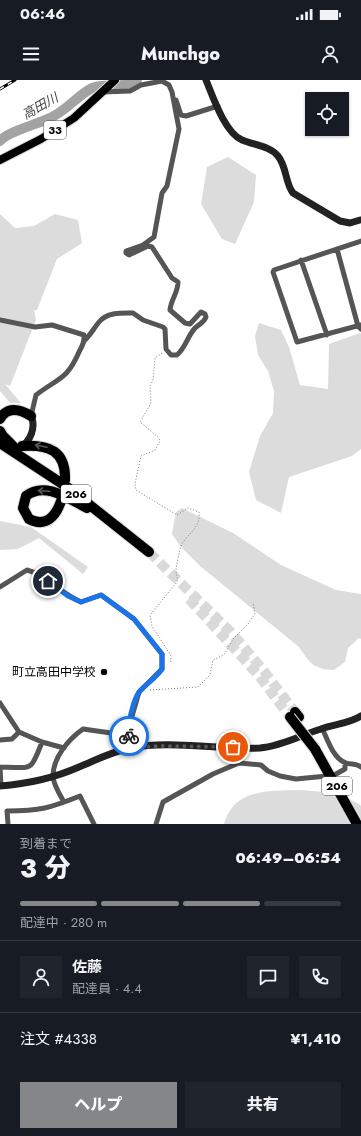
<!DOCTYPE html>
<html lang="ja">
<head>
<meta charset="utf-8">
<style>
	body { margin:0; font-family:Jost,"Noto Sans JP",sans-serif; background:#20242c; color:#f1f3f6; height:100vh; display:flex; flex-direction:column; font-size:15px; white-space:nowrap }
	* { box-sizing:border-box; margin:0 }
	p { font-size:13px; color:#9ea1a6 }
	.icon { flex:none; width:22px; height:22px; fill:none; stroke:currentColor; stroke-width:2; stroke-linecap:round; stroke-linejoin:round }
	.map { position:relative; height:744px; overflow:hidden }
	.drawer { display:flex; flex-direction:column; background:#171b24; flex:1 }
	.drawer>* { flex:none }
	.controls { position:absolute; left:305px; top:12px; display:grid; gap:8px }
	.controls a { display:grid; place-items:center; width:44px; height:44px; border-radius:0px; background:#171b24; box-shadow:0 1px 3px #0004; font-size:20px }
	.pin { position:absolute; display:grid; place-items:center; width:34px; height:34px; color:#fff; margin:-17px; border:2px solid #fff; border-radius:50%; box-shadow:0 1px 4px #0007 }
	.courier { position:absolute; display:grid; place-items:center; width:40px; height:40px; margin:-20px; border:3px solid #1a73e8; border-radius:50%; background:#fff; color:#222; box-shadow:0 1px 5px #0007 }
	.headline em { font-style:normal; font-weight:800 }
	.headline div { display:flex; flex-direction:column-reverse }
	.headline { display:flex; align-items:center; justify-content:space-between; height:68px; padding:0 20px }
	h1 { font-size:26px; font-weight:800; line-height:30px }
	.bar { display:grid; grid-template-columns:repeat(4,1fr); gap:6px 4px; align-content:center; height:48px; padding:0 20px }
	.bar i { height:5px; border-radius:3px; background:#363941 }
	.bar .on { background:#858687 }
	.bar p { grid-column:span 4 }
	.line { display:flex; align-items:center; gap:10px; padding:0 20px; border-top:1px solid #363941 }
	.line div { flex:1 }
	.round { display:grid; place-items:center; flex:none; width:42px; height:42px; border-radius:0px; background:#20242c }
	.primary-button { display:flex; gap:8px; margin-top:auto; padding:8px 20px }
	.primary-button a { flex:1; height:46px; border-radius:0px; background:#858687; color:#fff; font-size:16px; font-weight:800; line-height:46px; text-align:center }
	.primary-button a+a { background:#20242c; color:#f1f3f6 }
	.status { display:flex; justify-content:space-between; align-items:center; height:28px; padding:0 20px; background:#171b24; direction:ltr }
	.status svg { height:11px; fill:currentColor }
	header { display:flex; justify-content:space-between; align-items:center; height:52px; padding:0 20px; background:#171b24; font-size:18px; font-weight:800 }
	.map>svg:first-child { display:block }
	.green { fill:#dcdcdc }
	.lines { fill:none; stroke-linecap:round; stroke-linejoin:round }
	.river { stroke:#a3a3a3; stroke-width:10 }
	.highway-tunnel { stroke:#d9d9d9; stroke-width:10; stroke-dasharray:10 5; stroke-linecap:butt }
	.primary-casing { stroke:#dbdbdb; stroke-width:10 }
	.highway-casing { stroke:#dbdbdb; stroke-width:12 }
	.path { stroke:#777; stroke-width:1; stroke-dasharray:1 2; stroke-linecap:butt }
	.street { stroke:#555; stroke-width:5 }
	.secondary { stroke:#222; stroke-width:7 }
	.primary { stroke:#000; stroke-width:8 }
	.highway { stroke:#000; stroke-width:10 }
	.rail-casing { stroke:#000; stroke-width:3 }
	.rail { stroke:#fff; stroke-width:1.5; stroke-dasharray:4.5; stroke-linecap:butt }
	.highway-bridge-casing { stroke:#dbdbdb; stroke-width:12; stroke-linecap:butt }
	.highway-bridge { stroke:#000; stroke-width:10 }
	.oneway { stroke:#595959 }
	.done { stroke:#595959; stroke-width:4; stroke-dasharray:0 7.2 }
	.route { stroke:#1a73e8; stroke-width:5 }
	.poi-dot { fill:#000; stroke:#fff; stroke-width:1.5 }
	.labels { text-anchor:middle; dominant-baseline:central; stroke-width:3; stroke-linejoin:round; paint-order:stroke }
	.shield { fill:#fff; stroke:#4c4c4c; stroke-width:1 }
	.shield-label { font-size:11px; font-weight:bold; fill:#000 }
	.poi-label { font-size:12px; fill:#000; stroke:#fff; text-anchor:end }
	.water-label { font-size:13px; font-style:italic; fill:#444; stroke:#fff }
</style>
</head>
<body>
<div class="status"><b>06:46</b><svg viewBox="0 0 49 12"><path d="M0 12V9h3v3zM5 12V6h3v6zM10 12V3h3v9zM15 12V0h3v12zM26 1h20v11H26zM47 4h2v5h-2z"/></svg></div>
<header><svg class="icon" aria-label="menu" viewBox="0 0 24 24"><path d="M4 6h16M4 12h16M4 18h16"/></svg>Munchgo<svg class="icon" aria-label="person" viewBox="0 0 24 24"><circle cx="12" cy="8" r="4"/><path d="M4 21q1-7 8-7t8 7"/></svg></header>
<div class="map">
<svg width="361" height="744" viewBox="0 0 361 744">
	<rect width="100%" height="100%" fill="#fff"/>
	<path class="green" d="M228,77L256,95L254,122L235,164L222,159L201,124L207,87Z
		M0,134L15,148L34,146L55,134L78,140L82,163L57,179L37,230H34L36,240L10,306L5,304L21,323H10L0,311Z
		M259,243L281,250L289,267L300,305L328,309L329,264L360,253L361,254V369L352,376L289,397L281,433L256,420L249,392L260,356L273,333L274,311L268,291L258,275L255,256Z
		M182,428L233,453L281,485L336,510L361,514V559L359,558L348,568L345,582L334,590C313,589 310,583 299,567L200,486L181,467L172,454L176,432Z
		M0,441L31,447L88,487L83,494L39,458L18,469L0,470Z
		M300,710L337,713L359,724L361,726V744H224C234,708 270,711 300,710Z"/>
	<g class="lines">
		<path class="river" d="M0,61C7,52 38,44 50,38C66,31 77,16 92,8C105,2 123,10 137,0"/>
		<path class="highway-tunnel" d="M149,472L231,552L264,591L295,632
			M189,519L259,596L290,637"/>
		<g class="primary-casing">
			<path id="primary" d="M0,80L41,59L74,38L115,0"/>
		</g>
		<g class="highway-casing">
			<path id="highway" d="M0,339C7,326 20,329 31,336
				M0,351L3,356L13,366
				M0,363L67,407L149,472
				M22,366C49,364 66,371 65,400
				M61,421C56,436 46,448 29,439L23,428L26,416C45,401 69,419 87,428
				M295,632L299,637
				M315,669L357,744"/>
		</g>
		<path class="path" d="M162,273L155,278L153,300L150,306L151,323L140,342L158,357L160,361L155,370L141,376L135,404L136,410L177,435L188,428L199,432C201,449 187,453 181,466C180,468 176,488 176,490C176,495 178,497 177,502L150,535L152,546L171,576V581L168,582
			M150,610L198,607L210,595L213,580L224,575L233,559L248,544L255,534L253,522"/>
		<path class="street" d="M176,20L181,35L186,36L218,26
			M361,161L274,190L273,192L297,262L361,245
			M337,169L358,246L361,249
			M301,180L327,255
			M0,240L35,247L52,245L84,255C85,262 82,266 79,272C67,300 58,298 36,315L31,336
			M85,260C91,254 94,248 99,242C107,232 122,233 133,233L143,240L163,247L165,249L166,269L171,275H177C186,267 187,257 195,248C199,244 204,243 206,237L205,234L201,232L190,244L185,243L170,230C171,219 178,213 178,202L172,198L152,167L148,166L129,175L126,173V171L143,165L154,157L162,113L167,106L179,49L172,12L169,5L162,1L141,5L130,11L102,12
			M0,507L27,490C47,495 61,514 81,522L101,515L134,539L162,574V589L139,612L128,650L132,668
			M0,623L19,652L42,662L64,668
			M322,648C327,658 333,679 346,683C352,685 355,683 361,687
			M0,660L12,659L19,652
			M239,683L261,685L268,691L280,696L296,699L327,696
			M0,687C32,687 30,694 42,662
			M0,687L1,706
			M336,694L345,689V683
			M64,722C60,715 53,704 53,696C53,677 69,659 83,649L111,653L128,650
			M8,744L7,731C40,731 50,728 80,716L94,744
			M156,744L163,722L213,694L239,683L248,668"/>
		<path class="secondary" d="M206,0C213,17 225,53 242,60C254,65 270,66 278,76C287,87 285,103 293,113L340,141L350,143L360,140
			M19,367C31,363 36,346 31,336
			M0,706C27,704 54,698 79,687C96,680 111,672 130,668C170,660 219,670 260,668C282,666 301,655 321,649C334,644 349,644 361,636"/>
		<use href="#primary" class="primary"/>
		<use href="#highway" class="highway"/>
		<g class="rail-casing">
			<path id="rail" d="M0,9L15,0"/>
		</g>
		<use href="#rail" class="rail"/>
		<g class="highway-bridge-casing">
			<path id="highway-bridge" d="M290,637L315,669"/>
		</g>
		<use href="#highway-bridge" class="highway-bridge"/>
	</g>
	<defs><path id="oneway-shaft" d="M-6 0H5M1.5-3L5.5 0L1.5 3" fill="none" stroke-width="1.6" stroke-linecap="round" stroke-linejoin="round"/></defs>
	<g class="oneway">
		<use href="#oneway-shaft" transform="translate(41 366) rotate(-168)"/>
		<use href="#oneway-shaft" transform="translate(44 411) rotate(-177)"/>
	</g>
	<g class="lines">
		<path class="done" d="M129,656L132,668L158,666L233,667"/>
		<path class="route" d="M48,501L68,516L81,522L101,515L134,539L162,574V589C156,598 147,603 140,611C133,619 127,646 129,656"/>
	</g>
	<circle class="poi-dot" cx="104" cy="592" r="4"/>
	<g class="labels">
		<g class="shield">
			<rect x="44" y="41" width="22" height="18" rx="3"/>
			<rect x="61" y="405" width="30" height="18" rx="3"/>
			<rect x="322" y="697" width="30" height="18" rx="3"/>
		</g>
		<g class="shield-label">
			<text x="55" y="50">33</text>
			<text x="76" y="414">206</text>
			<text x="337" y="706">206</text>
		</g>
		<g class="poi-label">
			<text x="96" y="592">町立高田中学校</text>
		</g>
		<g class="water-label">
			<text transform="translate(40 26) rotate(-29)">高田川</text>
		</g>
	</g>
</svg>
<div class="controls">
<a><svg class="icon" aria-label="locate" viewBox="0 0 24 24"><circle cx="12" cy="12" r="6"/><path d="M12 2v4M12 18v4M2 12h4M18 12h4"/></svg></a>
</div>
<div class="pin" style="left:233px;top:667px;background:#ea580c"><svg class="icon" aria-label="bag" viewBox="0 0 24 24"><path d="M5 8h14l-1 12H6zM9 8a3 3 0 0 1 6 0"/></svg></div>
<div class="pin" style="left:48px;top:501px;background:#1f2937"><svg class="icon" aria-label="home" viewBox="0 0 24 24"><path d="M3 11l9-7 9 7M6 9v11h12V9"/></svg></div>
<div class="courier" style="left:129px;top:656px"><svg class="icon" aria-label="bike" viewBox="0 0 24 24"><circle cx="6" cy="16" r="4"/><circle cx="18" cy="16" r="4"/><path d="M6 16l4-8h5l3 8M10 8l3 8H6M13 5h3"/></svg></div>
</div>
<section class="drawer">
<div class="headline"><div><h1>3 分</h1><p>到着まで</p></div><em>06:49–06:54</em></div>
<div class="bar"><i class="on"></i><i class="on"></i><i class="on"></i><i></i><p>配達中 · 280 m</p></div>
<div class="line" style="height:72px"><a class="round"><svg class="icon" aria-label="person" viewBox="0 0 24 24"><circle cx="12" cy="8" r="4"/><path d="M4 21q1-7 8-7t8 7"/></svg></a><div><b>佐藤</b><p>配達員 · 4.4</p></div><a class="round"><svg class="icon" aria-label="chat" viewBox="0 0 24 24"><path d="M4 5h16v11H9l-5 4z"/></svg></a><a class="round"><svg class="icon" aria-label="phone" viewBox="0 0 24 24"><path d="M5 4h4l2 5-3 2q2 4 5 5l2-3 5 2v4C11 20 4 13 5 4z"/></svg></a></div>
<div class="line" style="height:52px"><div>注文 #4338</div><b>¥1,410</b></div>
<div class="primary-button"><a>ヘルプ</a><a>共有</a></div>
</section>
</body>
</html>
